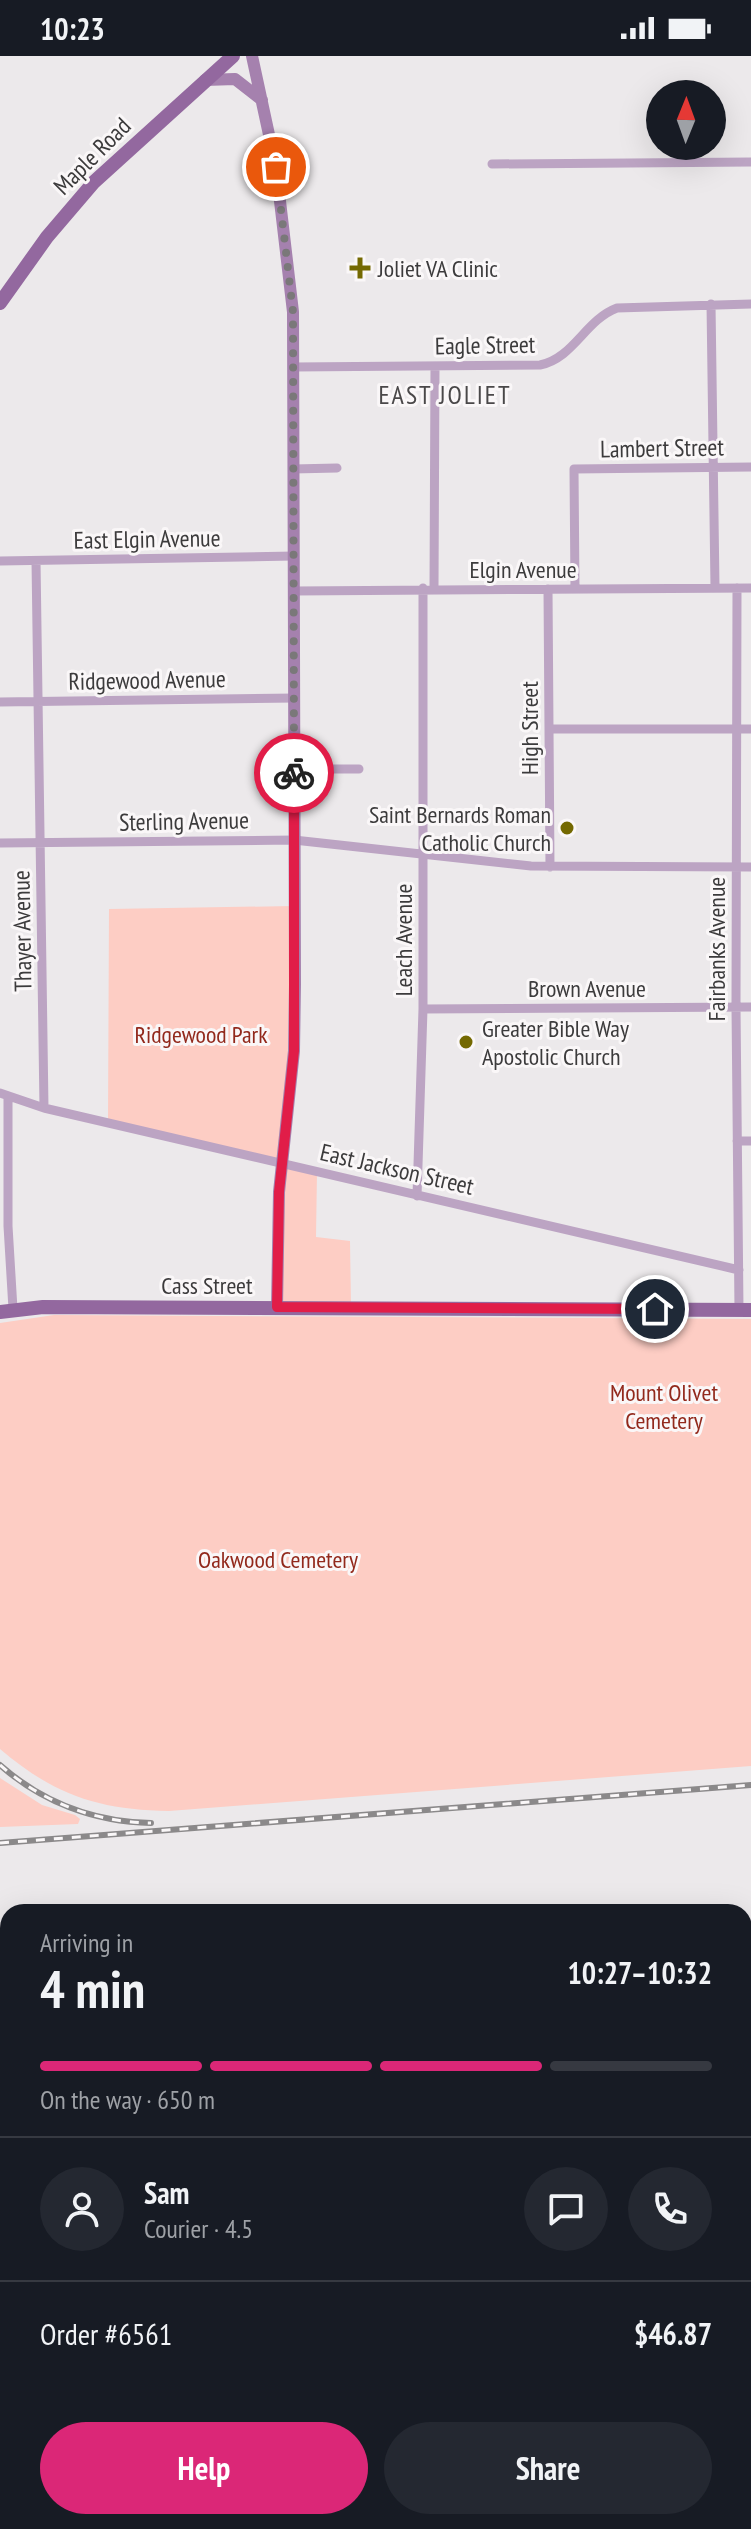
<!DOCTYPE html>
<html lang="en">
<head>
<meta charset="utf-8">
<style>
	body { margin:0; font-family:"PT Sans Narrow",sans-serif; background:#242831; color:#f1f3f6; height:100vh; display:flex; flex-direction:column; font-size:30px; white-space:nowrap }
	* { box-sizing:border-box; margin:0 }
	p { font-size:26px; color:#9ea1a6 }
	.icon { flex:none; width:44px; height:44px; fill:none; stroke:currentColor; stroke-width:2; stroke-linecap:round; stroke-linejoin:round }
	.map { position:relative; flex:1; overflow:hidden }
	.drawer { position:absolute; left:0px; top:1848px; width:752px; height:626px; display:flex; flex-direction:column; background:#171b24; border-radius:24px 24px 0 0; box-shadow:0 8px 32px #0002 }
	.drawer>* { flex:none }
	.needle { width:52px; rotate:1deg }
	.controls { position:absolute; left:646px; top:24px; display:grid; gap:16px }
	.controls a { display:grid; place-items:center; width:80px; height:80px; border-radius:50%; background:#171b24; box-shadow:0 8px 32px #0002; font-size:40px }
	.pin { position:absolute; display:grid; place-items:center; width:68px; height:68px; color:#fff; margin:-34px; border:4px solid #fff; border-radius:50%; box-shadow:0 2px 8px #0007 }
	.courier { position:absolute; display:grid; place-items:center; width:80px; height:80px; margin:-40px; border:6px solid #e11d48; border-radius:50%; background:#fff; color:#222; box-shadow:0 2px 10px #0007 }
	.head em { font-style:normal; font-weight:700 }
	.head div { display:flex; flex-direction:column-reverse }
	.head { display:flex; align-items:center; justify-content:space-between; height:136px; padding:0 40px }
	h1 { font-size:52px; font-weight:700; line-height:60px }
	.bar { display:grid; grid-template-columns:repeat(4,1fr); gap:12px 8px; align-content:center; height:96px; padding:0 40px }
	.bar i { height:10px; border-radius:6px; background:#363941 }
	.bar .current { background:#db2777 }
	.bar p { grid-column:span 4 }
	.line { display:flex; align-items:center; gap:20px; padding:0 40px; border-top:2px solid #363941 }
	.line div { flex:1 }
	.round { display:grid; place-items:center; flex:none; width:84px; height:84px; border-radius:42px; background:#242831 }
	.button { display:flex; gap:16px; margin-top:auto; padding:16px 40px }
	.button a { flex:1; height:92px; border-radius:48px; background:#db2777; color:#fff; font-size:32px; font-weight:700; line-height:92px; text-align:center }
	.button a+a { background:#242831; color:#f1f3f6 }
	.status { display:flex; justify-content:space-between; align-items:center; height:56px; padding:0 40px; background:#171b24; direction:ltr }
	.status svg { height:22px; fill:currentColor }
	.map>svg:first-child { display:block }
	.green { fill:#fdcdc4 }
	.water { fill:#b9a6f5 }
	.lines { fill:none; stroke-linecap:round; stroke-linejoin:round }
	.street { stroke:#bca4c3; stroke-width:9 }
	.secondary { stroke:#a581ae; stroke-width:12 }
	.primary { stroke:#93689f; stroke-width:14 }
	.rail-casing { stroke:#8b898a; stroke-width:6 }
	.rail { stroke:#faf7f8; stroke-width:3; stroke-dasharray:9; stroke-linecap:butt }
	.done { stroke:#7a7879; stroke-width:8; stroke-dasharray:0 14.4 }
	.route { stroke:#e11d48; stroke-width:10 }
	.poi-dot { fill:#746901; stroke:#faf7f8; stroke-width:3 }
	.labels { text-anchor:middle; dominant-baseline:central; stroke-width:6; stroke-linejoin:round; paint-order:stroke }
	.street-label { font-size:24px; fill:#3c3b3c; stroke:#faf7f8 }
	.poi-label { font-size:24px; fill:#3c3b3c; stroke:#faf7f8; text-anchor:start }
	.park-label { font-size:24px; fill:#92291c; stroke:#faf7f8 }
	.neighbourhood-label { font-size:26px; letter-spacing:2px; fill:#4a4849; stroke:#faf7f8 }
</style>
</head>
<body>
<div class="status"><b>10:23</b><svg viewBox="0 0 49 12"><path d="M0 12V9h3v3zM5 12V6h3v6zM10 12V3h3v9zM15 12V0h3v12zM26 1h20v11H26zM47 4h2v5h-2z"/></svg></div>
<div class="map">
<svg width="751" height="2473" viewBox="0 0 751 2473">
	<rect width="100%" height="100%" fill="#ece9eb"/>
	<path class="green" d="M293,850L294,994L282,1106L108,1065L109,853Z
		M283,1108L317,1116L316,1181L350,1185L351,1250H278Z
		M54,1259L751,1263V1710L169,1755C99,1754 54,1739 0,1693V1267Z
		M0,1722L42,1749L75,1759L80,1763L78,1768L0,1771Z
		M305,2466H712V2473H305Z"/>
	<path class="water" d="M744,1948L751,1953V1997L744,1990Z"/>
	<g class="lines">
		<path class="street" d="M492,108L751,106
			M711,248L715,531
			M294,311L540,309C574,302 585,264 617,252L751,248
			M293,413L337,412
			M0,505L294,500
			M36,505L44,1052
			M737,532L736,951L739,1254
			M434,533L435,310
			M548,533L550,811
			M575,533L574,413L751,411
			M295,535L751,532
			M0,646L295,642
			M549,673H751
			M294,713H359
			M0,787L294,784L531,810L751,811
			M423,953L751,951
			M0,1037L44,1052L739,1214
			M8,1040V1170L13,1253
			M737,1085H751
			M417,1140L423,953V532
			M744,2441L751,2450
			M38,2466V2473
			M188,2466V2473
			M295,2466V2473"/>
		<path class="secondary" d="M252,0L276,111L293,256L295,928L294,995L279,1136L277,1251
			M205,24L235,23L262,44
			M744,2183L751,2187
			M0,2207L8,2205"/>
		<path class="primary" d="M0,247L47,181L94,126L233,0
			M0,1256L43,1251L751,1254"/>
		<g class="rail-casing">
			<path id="rail" d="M0,1709C42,1746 94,1766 151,1767
				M0,1787L751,1729"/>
		</g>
		<use href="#rail" class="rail"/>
	</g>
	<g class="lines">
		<path class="done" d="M276,111L293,256L294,717"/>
		<path class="route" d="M294,717V995L279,1136L277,1251L655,1253"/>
	</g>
	<g class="poi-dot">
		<path d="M356 200h8v8h8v8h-8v8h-8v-8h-8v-8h8z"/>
		<circle cx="567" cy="772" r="8"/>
		<circle cx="466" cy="986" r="8"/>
	</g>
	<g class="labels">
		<g class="street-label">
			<text transform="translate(92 100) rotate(-45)">Maple Road</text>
			<text transform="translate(485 289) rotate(-1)">Eagle Street</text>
			<text transform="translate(662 392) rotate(-1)">Lambert Street</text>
			<text transform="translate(147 483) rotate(-1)">East Elgin Avenue</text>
			<text x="523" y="513">Elgin Avenue</text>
			<text transform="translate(147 624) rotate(-1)">Ridgewood Avenue</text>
			<text transform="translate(529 672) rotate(-90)">High Street</text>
			<text transform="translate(184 765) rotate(-1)">Sterling Avenue</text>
			<text transform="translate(22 875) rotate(-91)">Thayer Avenue</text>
			<text transform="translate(403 884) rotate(-90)">Leach Avenue</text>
			<text transform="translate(716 893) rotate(-90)">Fairbanks Avenue</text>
			<text x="587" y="932">Brown Avenue</text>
			<text transform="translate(397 1113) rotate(13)">East Jackson Street</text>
			<text x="207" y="1229">Cass Street</text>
		</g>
		<g class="poi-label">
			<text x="378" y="212">Joliet VA Clinic</text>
			<text x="551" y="758" text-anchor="end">Saint Bernards Roman<tspan x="551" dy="28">Catholic Church</tspan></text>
			<text x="482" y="972">Greater Bible Way<tspan x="482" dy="28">Apostolic Church</tspan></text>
		</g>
		<g class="park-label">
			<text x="201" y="978">Ridgewood Park</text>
			<text x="664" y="1336">Mount Olivet<tspan x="664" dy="28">Cemetery</tspan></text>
			<text x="278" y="1503">Oakwood Cemetery</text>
		</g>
		<g class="neighbourhood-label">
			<text x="445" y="338">EAST JOLIET</text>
		</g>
	</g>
</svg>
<div class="controls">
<a><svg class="needle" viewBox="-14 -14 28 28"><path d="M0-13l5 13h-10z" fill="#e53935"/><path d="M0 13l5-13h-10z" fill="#9ea1a6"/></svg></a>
</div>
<div class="pin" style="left:276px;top:111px;background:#ea580c"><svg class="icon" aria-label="bag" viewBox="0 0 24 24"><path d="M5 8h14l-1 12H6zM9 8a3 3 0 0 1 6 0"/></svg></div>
<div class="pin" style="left:655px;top:1253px;background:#1f2937"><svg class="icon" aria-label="home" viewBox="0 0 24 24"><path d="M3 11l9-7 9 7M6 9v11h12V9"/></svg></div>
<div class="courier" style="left:294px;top:717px"><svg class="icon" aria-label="bike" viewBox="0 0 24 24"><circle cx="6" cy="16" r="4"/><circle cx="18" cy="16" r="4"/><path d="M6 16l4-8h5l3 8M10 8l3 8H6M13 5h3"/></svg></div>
<section class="drawer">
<div class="head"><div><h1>4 min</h1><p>Arriving in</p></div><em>10:27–10:32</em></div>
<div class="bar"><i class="current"></i><i class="current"></i><i class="current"></i><i></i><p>On the way · 650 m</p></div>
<div class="line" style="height:144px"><a class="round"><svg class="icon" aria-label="person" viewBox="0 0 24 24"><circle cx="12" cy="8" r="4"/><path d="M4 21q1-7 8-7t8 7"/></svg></a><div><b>Sam</b><p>Courier · 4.5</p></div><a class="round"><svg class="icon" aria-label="chat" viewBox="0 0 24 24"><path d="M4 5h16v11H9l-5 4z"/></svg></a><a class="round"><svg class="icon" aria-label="phone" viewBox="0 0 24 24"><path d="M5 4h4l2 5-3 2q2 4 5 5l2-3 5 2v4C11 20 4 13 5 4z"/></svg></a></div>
<div class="line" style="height:104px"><div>Order #6561</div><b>$46.87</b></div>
<div class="button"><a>Help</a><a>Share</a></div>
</section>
</div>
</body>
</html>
